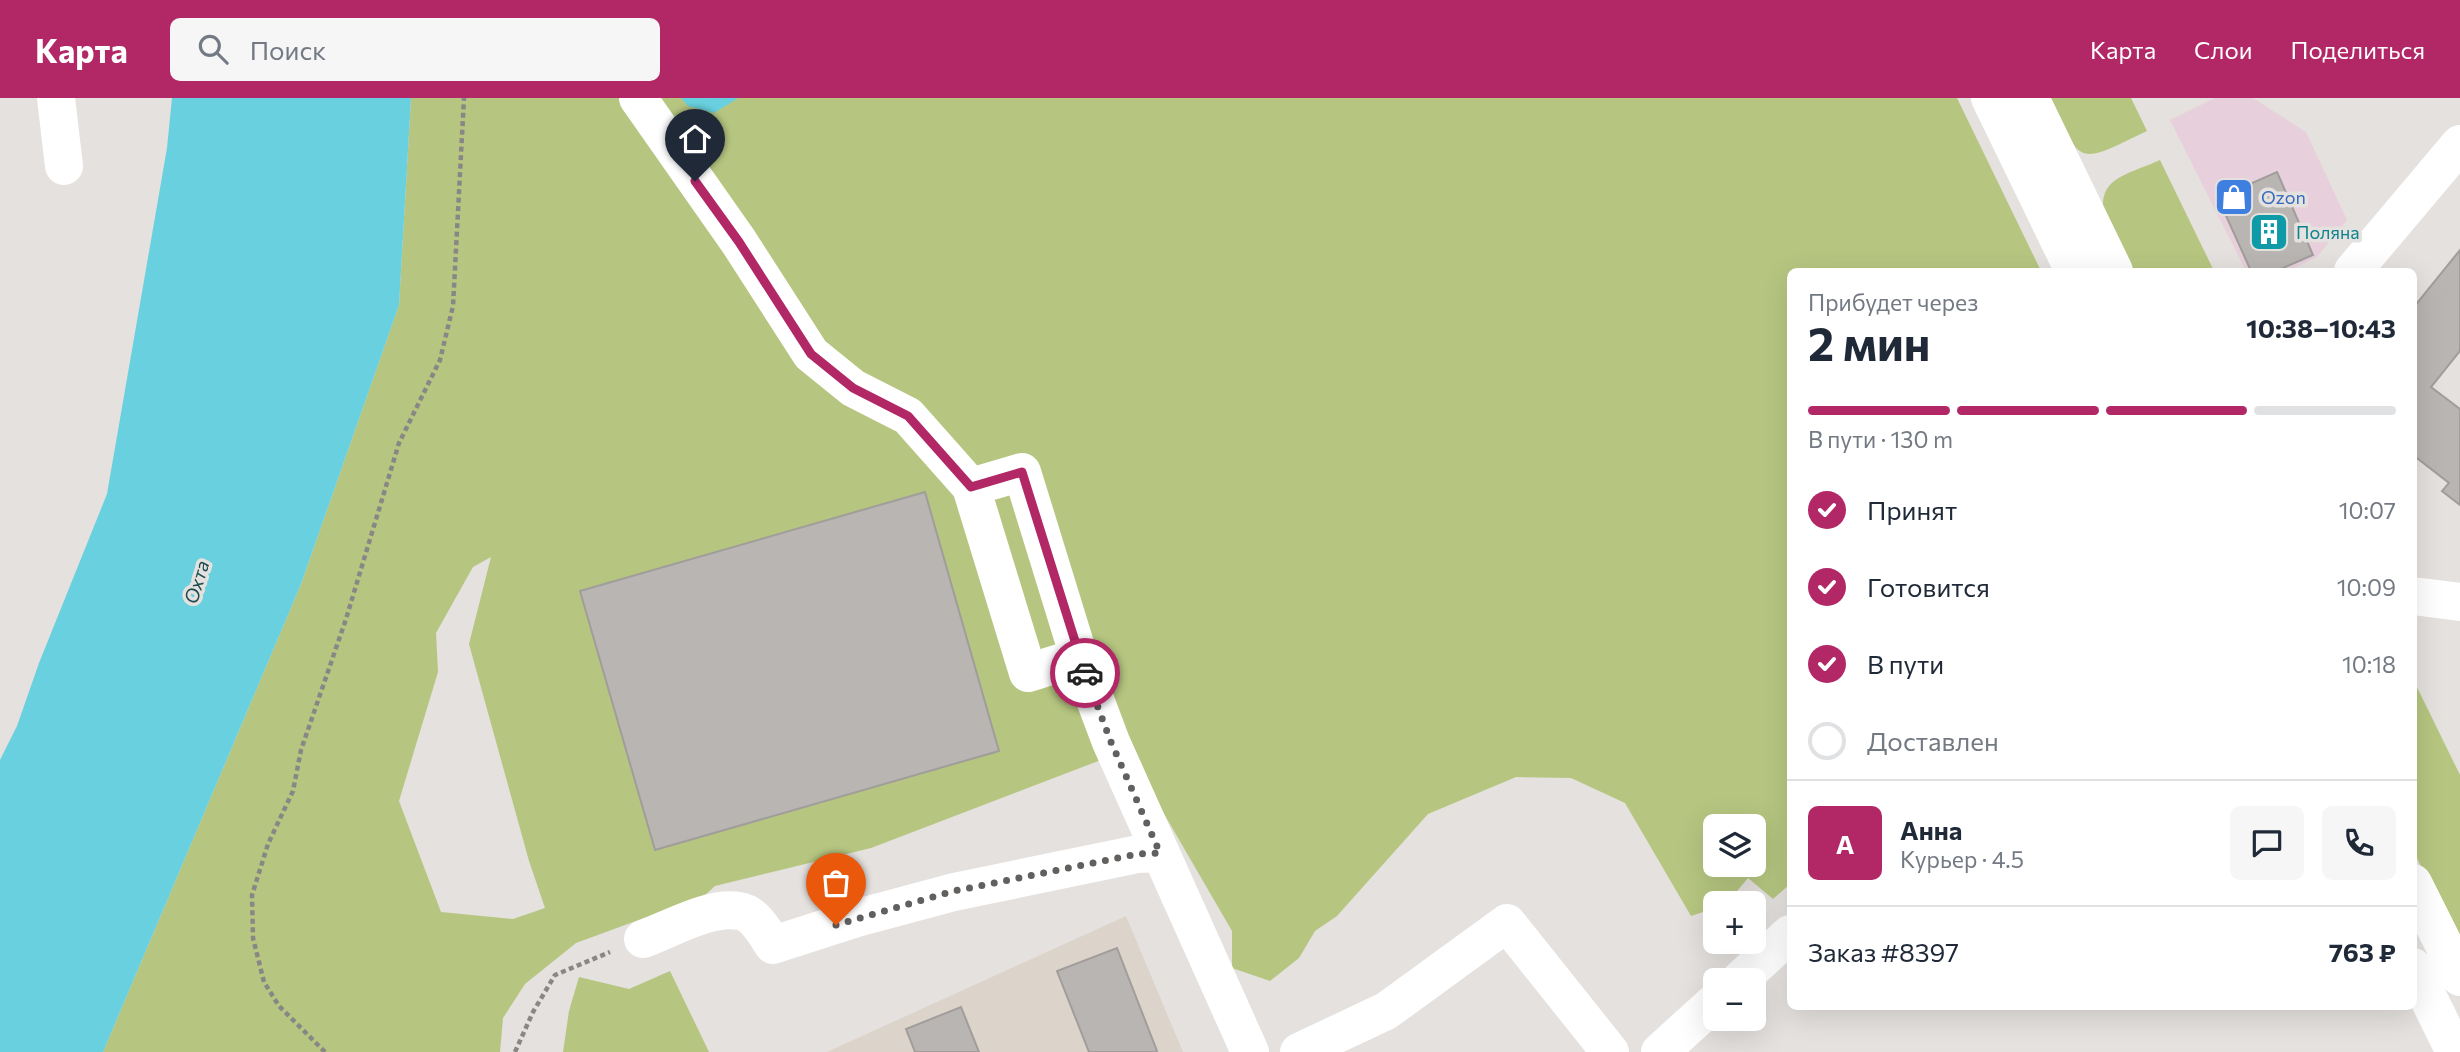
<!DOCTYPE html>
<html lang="ru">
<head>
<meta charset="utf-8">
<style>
	body { margin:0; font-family:Commissioner,sans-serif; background:#f6f6f7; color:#1f2937; height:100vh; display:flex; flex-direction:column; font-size:26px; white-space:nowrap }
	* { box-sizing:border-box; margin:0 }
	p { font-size:23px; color:#747a83 }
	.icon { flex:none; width:38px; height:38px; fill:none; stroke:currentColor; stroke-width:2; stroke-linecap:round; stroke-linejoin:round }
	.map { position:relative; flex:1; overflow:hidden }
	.sheet { position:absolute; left:1787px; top:170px; width:630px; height:742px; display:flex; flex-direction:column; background:#fff; border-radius:10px; box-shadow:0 7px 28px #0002 }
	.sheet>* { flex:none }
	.fabs { position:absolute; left:1703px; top:716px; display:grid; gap:14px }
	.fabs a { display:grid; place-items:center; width:63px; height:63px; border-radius:10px; background:#fff; box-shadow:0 7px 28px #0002; font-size:35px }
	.pin { position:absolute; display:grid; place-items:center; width:60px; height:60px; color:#fff; margin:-72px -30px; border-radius:50% 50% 50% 0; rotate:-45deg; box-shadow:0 0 7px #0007 }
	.pin .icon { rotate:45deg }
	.courier { position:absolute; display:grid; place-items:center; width:70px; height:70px; margin:-35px; border:5px solid #b22867; border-radius:50%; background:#fff; color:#222; box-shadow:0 2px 9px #0007 }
	.headline em { font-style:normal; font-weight:700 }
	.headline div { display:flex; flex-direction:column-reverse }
	.headline { display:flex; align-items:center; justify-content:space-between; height:119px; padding:0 21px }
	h1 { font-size:46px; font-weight:700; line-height:52px }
	.bar { display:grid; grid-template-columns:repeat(4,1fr); gap:10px 7px; align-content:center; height:84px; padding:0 21px }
	.bar i { height:9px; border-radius:5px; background:#e0e1e3 }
	.bar .selected { background:#b22867 }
	.bar p { grid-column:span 4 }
	.line { display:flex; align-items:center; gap:18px; padding:0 21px; border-top:2px solid #e0e1e3 }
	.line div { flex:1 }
	.round { display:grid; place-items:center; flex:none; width:74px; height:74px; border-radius:10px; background:#f6f6f7 }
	ol { padding:0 21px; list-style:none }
	li { display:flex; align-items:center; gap:21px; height:77px }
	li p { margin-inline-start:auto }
	li .icon { padding:7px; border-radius:50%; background:#b22867; color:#fff; stroke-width:4 }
	li:last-child { color:#747a83 }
	li i { width:38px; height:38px; border:4px solid #e0e1e3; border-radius:50% }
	header { display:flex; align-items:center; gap:42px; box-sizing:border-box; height:98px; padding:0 35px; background:#b22867; color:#fff }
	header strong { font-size:33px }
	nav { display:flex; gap:38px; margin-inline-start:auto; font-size:24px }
	.search { width:490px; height:63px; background:#f6f6f7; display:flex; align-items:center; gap:18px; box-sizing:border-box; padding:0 24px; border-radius:10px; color:#747a83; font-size:26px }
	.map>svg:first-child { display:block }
	.commercial { fill:#e7d0dc }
	.built { fill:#dcd4cb }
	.green { fill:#b6c680; fill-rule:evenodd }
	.water { fill:#68d0de }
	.building { fill:#b8b5b2; stroke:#a09d9a; stroke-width:2 }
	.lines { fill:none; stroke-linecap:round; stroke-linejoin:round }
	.path { stroke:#898785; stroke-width:4.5; stroke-dasharray:5 3.5; stroke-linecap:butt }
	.minor { stroke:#fff; stroke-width:38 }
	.major { stroke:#fff; stroke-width:38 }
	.done { stroke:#62605f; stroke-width:7; stroke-dasharray:0 12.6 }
	.route { stroke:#b22867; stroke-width:9 }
	.labels { text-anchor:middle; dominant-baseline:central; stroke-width:7; stroke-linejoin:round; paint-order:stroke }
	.shop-label { font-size:18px; fill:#366cbe; stroke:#e4e1de; text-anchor:start }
	.culture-label { font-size:18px; fill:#0d838f; stroke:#e4e1de; text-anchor:start }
	.water-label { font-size:19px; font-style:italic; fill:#1b4a50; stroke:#e4e1de }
</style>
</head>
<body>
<header>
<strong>Карта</strong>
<div class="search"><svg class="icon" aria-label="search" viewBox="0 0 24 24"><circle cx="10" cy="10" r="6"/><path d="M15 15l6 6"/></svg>Поиск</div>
<nav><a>Карта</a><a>Слои</a><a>Поделиться</a></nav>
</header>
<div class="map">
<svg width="2460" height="954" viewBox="0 0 2460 954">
	<rect width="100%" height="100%" fill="#e4e1de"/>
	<path class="commercial" d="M2215,0H2253L2306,34L2347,122L2317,159L2288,173H2246L2170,22Z"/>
	<path class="built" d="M1126,818L1183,954H827Z"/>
	<path class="green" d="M411,0H1957L2041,173H1790V786L1773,801L1748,780L1727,805H1715V810L1691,818L1625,705L1571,680L1516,679L1428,716L1337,818L1315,833L1299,860L1270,883L1232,870V833L1127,652L871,750L715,788L704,798L576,845L525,886L503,920L500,954H103L301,486L399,207ZM491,459L469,546L529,763L545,810L513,821L441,814L399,703L438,574L436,535L473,469ZM1715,728H1754V766H1715Z
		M2048,0H2131L2147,33C2078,66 2082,70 2048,0Z
		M2160,62L2214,173H2132C2121,151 2089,110 2110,87C2121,75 2146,69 2160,62Z
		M2413,581L2460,677V849L2413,752Z
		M670,873L709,954H563L569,913L579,879L629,891Z"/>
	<path class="water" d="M172,0H411L399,207L301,486L103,954H0V662L17,628L39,565L107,396L167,50Z
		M681,0H738L714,15L688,8Z"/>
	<path class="building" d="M2277,74L2313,157L2276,173H2251L2218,100Z
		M2460,152V253L2431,289L2460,311V407L2442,393L2449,385L2413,357V210Z
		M925,394L999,653L655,752L580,493Z
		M1117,850L1157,953L1155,954H1089L1057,873Z
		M961,909L979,954H915L906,931Z"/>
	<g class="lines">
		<path class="path" d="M325,954L279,908L264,884L253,840L252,797L268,746L293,693L301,652L346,521L399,345L440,262L453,208L464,0
			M515,954L533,914L555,877L610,854"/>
		<path class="minor" d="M56,0L64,68
			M638,0L739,144L811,256L853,290L908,318L971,389L1028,575L1079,559
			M2353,173L2460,46
			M971,389L1022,374L1079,559L1111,644L1250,954
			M2413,498L2460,504
			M643,841C671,831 709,808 739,813C755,815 765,835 773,847L857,820L954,794L1138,756L1160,755
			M1740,882L1790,836
			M1299,954L1386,913L1507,825L1610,954
			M1660,954L1715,904"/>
		<path class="major" d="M1990,0L2074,173
			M2030,0L2114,173
			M2413,785L2460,879
			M2413,869L2455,954"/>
	</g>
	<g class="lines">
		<path class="done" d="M836,827L954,793L1138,756L1160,755L1111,644L1085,575"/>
		<path class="route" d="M695,83L739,144L811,256L853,290L908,318L971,389L1022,374L1085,575"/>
	</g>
	<defs>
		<g id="shop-square" transform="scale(2.0125)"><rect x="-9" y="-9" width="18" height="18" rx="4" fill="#3f7fe0" stroke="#e4e1de"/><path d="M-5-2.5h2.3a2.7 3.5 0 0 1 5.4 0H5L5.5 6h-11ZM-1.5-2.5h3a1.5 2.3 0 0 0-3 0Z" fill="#fff"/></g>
		<g id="building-square" transform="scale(2.0125)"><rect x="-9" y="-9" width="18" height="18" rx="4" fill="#0f9aa8" stroke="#e4e1de"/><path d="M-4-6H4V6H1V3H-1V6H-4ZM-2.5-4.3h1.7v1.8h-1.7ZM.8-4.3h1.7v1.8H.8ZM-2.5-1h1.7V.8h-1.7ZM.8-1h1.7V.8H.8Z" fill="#fff"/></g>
	</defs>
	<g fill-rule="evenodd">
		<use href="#shop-square" x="2234" y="99"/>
		<use href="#building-square" x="2269" y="134"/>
	</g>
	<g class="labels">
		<g class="shop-label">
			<text x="2261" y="99">Ozon</text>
		</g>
		<g class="culture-label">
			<text x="2296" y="134">Поляна</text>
		</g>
		<g class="water-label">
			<text transform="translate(196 484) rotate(-73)">Охта</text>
		</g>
	</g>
</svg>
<div class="fabs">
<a><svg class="icon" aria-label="layers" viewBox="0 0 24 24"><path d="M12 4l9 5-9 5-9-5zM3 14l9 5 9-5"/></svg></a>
<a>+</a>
<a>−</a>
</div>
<div class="pin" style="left:836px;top:827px;background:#ea580c"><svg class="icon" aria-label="bag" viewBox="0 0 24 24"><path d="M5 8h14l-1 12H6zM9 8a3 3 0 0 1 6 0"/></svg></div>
<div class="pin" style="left:695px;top:83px;background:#1f2937"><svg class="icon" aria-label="home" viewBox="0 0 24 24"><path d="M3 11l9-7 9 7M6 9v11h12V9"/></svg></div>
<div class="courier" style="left:1085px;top:575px"><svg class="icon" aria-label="car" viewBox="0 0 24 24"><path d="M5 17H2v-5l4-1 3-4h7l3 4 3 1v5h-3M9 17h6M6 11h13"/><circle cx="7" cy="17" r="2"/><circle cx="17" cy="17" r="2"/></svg></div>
<section class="sheet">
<div class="headline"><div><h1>2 мин</h1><p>Прибудет через</p></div><em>10:38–10:43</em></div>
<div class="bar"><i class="selected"></i><i class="selected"></i><i class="selected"></i><i></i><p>В пути · 130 m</p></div>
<ol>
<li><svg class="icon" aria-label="check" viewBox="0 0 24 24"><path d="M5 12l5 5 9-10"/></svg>Принят<p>10:07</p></li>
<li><svg class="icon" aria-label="check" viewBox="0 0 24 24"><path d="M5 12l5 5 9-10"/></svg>Готовится<p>10:09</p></li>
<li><svg class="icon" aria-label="check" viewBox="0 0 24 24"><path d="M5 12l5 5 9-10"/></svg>В пути<p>10:18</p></li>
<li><i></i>Доставлен</li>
</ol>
<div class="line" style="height:126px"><b class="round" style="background:#b22867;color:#fff">А</b><div><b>Анна</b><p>Курьер · 4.5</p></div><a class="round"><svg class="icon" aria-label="chat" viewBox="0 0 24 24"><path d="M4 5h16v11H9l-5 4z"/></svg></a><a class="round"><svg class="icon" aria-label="phone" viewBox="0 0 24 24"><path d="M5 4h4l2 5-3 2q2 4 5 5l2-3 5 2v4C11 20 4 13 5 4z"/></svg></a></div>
<div class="line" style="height:91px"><div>Заказ #8397</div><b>763 ₽</b></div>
</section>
</div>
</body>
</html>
